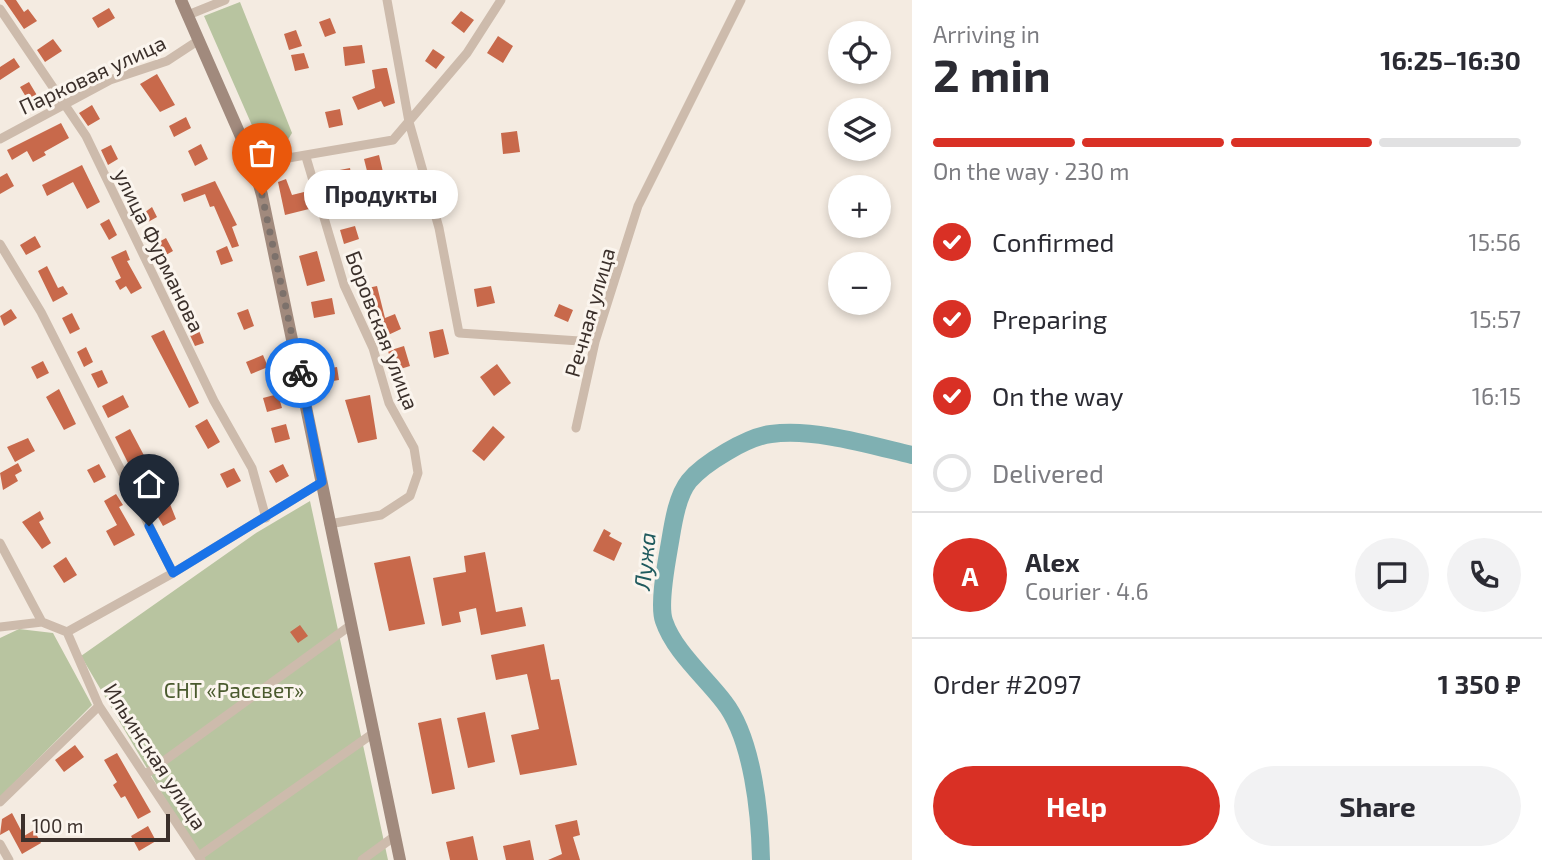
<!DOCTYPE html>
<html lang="en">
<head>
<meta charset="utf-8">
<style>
	body { margin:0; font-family:"Exo 2",sans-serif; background:#f2f2f3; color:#2b2b33; height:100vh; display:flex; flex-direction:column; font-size:26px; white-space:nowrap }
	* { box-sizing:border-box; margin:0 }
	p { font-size:23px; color:#7c7c81 }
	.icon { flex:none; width:38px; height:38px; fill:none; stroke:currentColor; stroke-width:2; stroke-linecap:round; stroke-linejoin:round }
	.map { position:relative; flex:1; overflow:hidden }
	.sheet { display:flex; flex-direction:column; background:#fff; width:630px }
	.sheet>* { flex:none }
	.controls { position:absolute; left:828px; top:21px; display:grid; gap:14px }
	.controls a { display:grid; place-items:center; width:63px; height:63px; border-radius:50%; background:#fff; box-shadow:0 4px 10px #0003; font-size:35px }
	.scale { position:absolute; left:21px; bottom:18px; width:149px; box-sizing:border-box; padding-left:7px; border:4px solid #3b302b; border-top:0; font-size:19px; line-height:24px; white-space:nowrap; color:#3b302b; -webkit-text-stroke:5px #fbf5ee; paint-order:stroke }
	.pin { position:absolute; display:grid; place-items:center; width:60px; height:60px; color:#fff; margin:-72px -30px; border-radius:50% 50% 50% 0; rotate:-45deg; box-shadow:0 0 7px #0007 }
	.pin .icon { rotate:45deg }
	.courier { position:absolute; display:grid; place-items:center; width:70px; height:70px; margin:-35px; border:5px solid #1a73e8; border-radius:50%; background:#fff; color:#222; box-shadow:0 2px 9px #0007 }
	.bubble { position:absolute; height:49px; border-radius:24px; background:#fff; box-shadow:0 4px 10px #0003; font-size:23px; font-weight:700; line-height:49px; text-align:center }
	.head em { font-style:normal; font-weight:700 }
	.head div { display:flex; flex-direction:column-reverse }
	.head { display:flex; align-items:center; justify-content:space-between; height:119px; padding:0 21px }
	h1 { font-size:46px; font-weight:700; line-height:52px }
	.bar { display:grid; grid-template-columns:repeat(4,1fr); gap:10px 7px; align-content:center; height:84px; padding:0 21px }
	.bar i { height:9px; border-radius:5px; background:#e1e1e2 }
	.bar .current { background:#d93025 }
	.bar p { grid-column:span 4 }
	.line { display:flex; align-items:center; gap:18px; padding:0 21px; border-top:2px solid #e1e1e2 }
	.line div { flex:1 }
	.round { display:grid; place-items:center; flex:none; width:74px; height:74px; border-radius:37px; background:#f2f2f3 }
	ol { padding:0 21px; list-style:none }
	li { display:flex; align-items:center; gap:21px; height:77px }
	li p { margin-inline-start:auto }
	li .icon { padding:7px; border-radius:50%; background:#d93025; color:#fff; stroke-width:4 }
	li:last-child { color:#7c7c81 }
	li i { width:38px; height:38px; border:4px solid #e1e1e2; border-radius:50% }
	.button { display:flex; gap:14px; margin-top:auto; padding:14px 21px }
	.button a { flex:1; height:80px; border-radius:42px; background:#d93025; color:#fff; font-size:28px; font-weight:700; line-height:80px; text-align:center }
	.button a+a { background:#f2f2f3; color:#2b2b33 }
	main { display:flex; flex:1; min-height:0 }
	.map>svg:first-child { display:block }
	.green { fill:#b8c4a0 }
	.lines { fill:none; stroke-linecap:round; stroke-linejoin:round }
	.river { stroke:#7fb0b2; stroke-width:18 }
	.building { fill:#c8694b }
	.minor { stroke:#cdbbac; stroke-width:9 }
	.secondary { stroke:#a18a7d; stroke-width:12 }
	.done { stroke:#7c716b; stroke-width:7; stroke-dasharray:0 12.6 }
	.route { stroke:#1a73e8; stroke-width:9 }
	.labels { text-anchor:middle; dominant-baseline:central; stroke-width:6; stroke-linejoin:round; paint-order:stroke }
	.street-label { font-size:21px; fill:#3b302b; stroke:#fbf5ee }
	.park-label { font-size:21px; fill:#4a5a2e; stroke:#fbf5ee }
	.water-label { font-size:23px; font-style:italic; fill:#1f5a5e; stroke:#fbf5ee }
</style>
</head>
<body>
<main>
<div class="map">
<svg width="912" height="860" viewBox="0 0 912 860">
	<rect width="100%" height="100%" fill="#f4ebe1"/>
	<path class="green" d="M240,2L292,133L284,146H261L204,16Z
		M310,501L388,860H201L81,656L256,533Z
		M19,629L53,633L92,705L0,797V638Z"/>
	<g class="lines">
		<path class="river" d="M761,860C760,814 753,739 724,702C705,677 674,651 664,621C658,604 667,560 670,542C673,524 677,496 689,481C704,463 747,437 771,434C814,428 870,445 912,455"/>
	</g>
	<path class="building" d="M4,0H16L24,12L28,9L37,21L24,29Z
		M109,8L115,18L98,28L92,18Z
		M461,11L474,20L464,33L451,23Z
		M330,18L336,33L325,37L319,22Z
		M296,30L302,46L289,50L284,34Z
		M498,36L513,46L503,63L487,53Z
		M53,39L62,51L45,62L37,50Z
		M362,45L365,63L345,66L343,47Z
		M433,49L445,57L436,69L425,61Z
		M304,53L309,68L295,71L291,55Z
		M14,58L20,67L0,80V67Z
		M384,68H387L395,103L384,107L381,101L358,110L352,97L375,88L372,70Z
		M157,74L175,105L160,112L140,84Z
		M29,82L38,97L29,102L20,87Z
		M92,105L100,119L88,126L79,113Z
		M340,109L343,125L329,128L325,112Z
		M186,117L191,128L174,137L169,126Z
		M61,123L69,138L44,152L46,155L33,162L27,151L12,160L7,150Z
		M517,131L520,152L503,154L501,133Z
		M201,144L208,159L195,166L188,151Z
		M111,145L118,159L108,165L101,150Z
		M379,155L383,172L368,175L364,159Z
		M82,165L100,202L87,209L73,182L47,196L42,185Z
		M350,168L354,191L329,195L324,173Z
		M7,173L14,186L0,194V177Z
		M286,179L292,195L304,192L309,209L285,215L278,182Z
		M215,181L237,225L232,227L239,246L232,248L214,206L210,207L205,194L184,202L181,194Z
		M152,207L157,217L141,226L137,218Z
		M109,219L117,235L109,240L100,224Z
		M355,226L359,239L344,244L340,230Z
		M35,236L41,247L26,255L20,245Z
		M166,238L173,251L157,260L150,247Z
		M227,246L233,261L221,265L216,251Z
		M126,250L130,260L127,261L142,288L131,294L126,286L120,290L115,281L121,278L111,257Z
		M317,251L325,281L307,286L299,256Z
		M47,266L58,288L63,286L68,294L53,302L38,271Z
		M377,286L385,318L395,314L401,329L386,336L375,308L368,310L363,289Z
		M491,286L495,303L477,307L474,289Z
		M332,298L335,314L314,318L311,302Z
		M559,304L573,310L568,322L554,316Z
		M11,309L17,318L4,326L0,316Z
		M248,309L254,326L244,330L237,313Z
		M191,311L204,343L195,346L181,316Z
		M72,313L80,329L70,334L62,318Z
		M443,329L449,354L434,358L429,332Z
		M164,330L199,403L189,408L151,336Z
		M404,346L410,366L394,371L388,351Z
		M86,347L93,362L84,367L77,352Z
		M263,355L268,367L251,374L246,362Z
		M43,361L49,373L37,379L31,367Z
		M497,364L511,383L494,396L480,377Z
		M337,367L339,380L321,383L319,370Z
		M102,370L108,383L98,388L91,374Z
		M59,389L76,424L64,430L46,397Z
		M278,394L282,408L267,412L263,398Z
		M123,395L129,407L108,418L102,406Z
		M370,395L377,439L358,443L345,400Z
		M207,419L220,442L208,449L195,426Z
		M286,424L290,439L275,443L271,428Z
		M493,426L505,437L484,461L472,451Z
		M130,429L148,463L132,471L115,437Z
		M28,438L35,451L15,462L7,447Z
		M18,463L22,471L15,475L18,481L3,490L0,473Z
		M99,464L106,477L94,483L87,470Z
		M283,464L289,476L276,483L269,471Z
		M234,468L241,481L227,488L220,474Z
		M160,479L176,519L163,526L142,489Z
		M116,494L123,505L119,507L135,535L114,546L106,531L117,525L104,501Z
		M40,511L44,519L39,522L51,543L42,549L22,522Z
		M604,529L611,533L609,536L622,543L614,561L593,551Z
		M485,552L496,612L522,607L526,626L481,635L476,608L459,612L461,622L442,626L433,578L466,572L464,556Z
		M410,556L425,624L389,631L374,563Z
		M66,557L77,575L64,583L53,566Z
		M300,625L308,636L298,643L290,632Z
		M544,644L551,680L559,679L577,765L520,775L511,735L539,729L527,674L496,680L491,655Z
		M485,712L495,762L468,768L457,718Z
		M441,718L455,789L432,794L418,723Z
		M75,745L84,757L64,772L55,760Z
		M117,753L151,812L138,819L125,796L121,798L113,785L117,782L104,760Z
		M12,813L24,836L34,830L41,843L22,854L9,830L0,835L2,819Z
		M577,820L580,835L573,837L580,860H548L562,854L555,825Z
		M148,826L156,841L139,851L131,836Z
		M473,836L478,860H450L446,842Z
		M530,840L534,860H506L503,846Z"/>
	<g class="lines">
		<path class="minor" d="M387,0L409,122L439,228L459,333L595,342
			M0,9L86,136L214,401L252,468L266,518
			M188,15L225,0
			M0,139L110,80L167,61L199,40
			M306,157L344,285L373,348L389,403L414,448L418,473L410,496L381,515L329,524
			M253,164L393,140L467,53L501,0
			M0,244L41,312L173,573
			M576,428L595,342L638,206L741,0
			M0,543L42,622L67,632
			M0,627L42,622
			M67,632L173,573L322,482
			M67,632L99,706L201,860
			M146,774L351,625
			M0,802L99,706
			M0,844L9,860
			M199,856L375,732
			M362,860L395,836"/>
		<path class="secondary" d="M181,0L253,164L262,195L400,860"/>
	</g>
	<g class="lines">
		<path class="done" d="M262,195L300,373"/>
		<path class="route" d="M149,526L173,573L322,482L300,373"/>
	</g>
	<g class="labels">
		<g class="street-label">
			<text transform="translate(92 74) rotate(-25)">Парковая улица</text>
			<text transform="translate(160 250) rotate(64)">улица Фурманова</text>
			<text transform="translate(589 312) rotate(-74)">Речная улица</text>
			<text transform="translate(383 330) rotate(69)">Боровская улица</text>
			<text transform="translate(156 756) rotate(57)">Ильинская улица</text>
		</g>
		<g class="park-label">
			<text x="234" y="689">СНТ «Рассвет»</text>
		</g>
		<g class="water-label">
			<text transform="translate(644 561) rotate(-84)">Лужа</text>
		</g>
	</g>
</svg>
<div class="controls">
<a><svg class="icon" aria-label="locate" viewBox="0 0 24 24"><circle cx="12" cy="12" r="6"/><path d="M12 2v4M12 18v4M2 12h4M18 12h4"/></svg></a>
<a><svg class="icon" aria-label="layers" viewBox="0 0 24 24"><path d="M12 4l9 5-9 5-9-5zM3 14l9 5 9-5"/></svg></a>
<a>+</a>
<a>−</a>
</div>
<div class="scale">100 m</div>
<div class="pin" style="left:262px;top:195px;background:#ea580c"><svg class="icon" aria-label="bag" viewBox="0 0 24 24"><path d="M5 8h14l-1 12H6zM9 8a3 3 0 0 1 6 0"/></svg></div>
<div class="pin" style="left:149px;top:526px;background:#1f2937"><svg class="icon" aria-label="home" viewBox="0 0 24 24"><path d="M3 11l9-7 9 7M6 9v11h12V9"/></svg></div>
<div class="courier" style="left:300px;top:373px"><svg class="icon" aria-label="bike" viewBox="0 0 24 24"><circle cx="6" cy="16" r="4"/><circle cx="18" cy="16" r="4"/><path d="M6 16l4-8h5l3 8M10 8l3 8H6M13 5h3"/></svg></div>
<div class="bubble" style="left:304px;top:170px;width:154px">Продукты</div>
</div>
<section class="sheet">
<div class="head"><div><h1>2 min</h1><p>Arriving in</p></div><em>16:25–16:30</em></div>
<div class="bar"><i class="current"></i><i class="current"></i><i class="current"></i><i></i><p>On the way · 230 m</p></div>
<ol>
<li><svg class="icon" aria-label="check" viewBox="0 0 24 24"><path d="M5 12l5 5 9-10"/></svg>Confirmed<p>15:56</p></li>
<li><svg class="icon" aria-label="check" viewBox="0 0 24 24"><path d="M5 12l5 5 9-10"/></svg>Preparing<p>15:57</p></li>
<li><svg class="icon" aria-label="check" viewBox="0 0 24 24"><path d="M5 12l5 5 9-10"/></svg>On the way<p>16:15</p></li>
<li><i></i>Delivered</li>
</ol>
<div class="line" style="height:126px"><b class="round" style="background:#d93025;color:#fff">A</b><div><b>Alex</b><p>Courier · 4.6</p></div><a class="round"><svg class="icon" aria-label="chat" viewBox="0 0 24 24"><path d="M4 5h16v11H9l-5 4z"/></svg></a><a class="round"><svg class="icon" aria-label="phone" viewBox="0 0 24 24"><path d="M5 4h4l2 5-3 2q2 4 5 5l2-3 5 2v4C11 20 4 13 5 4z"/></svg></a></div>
<div class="line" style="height:91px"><div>Order #2097</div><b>1 350 ₽</b></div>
<div class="button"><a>Help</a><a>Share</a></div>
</section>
</main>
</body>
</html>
